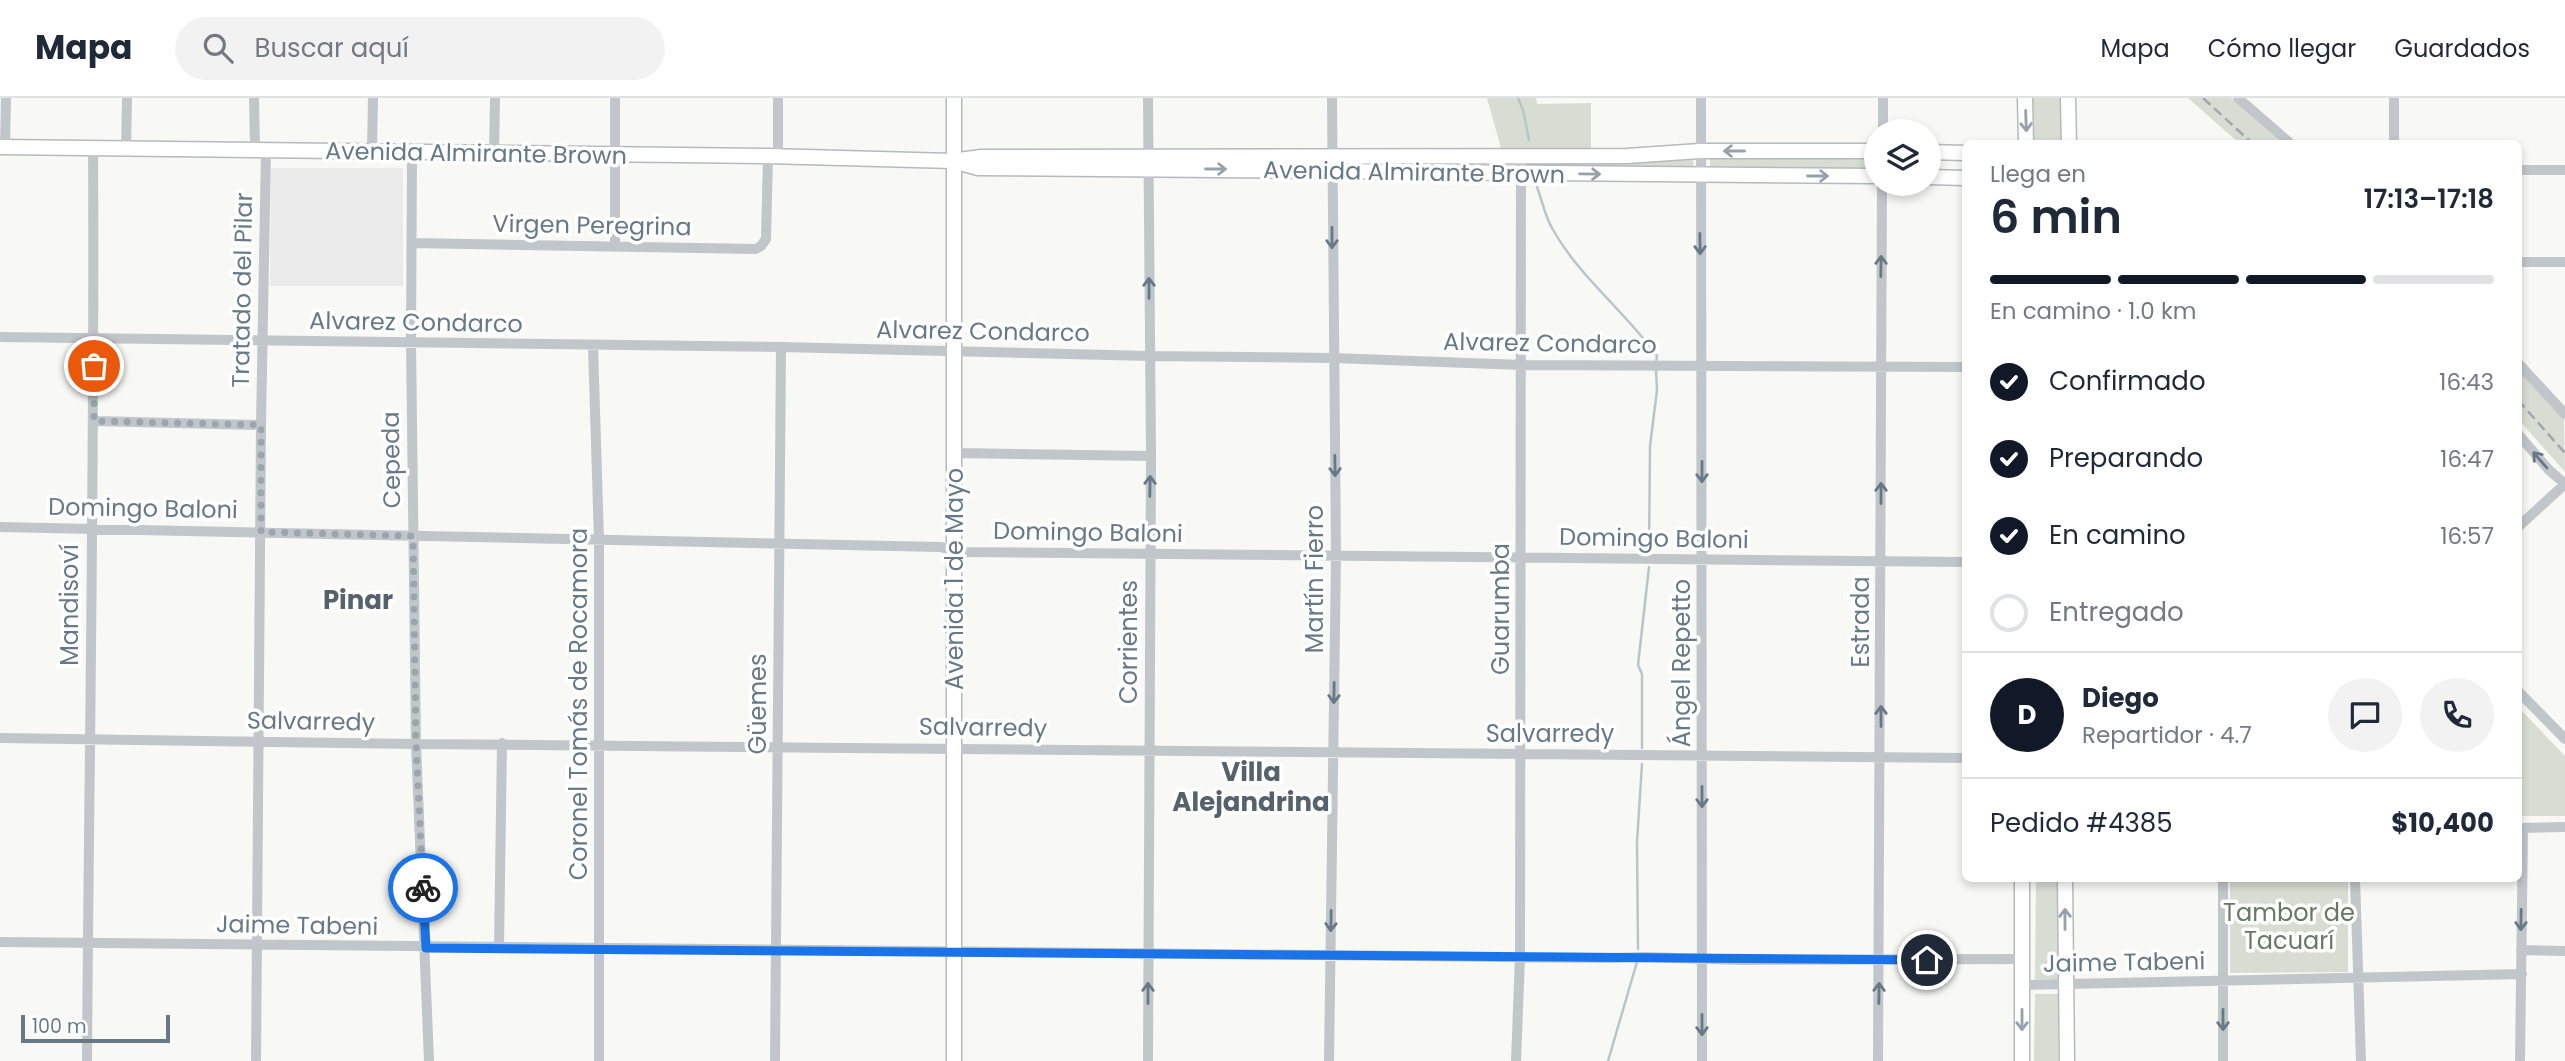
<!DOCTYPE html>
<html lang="es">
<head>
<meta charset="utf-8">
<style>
	body { margin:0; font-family:Poppins,sans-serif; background:#f2f2f3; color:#1f2937; height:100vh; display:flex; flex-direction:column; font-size:26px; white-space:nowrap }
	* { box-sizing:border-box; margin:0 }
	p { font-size:23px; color:#747a83 }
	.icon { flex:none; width:38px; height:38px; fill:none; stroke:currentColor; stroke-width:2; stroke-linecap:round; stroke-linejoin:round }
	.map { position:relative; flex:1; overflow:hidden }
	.panel { position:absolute; left:1962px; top:42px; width:560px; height:742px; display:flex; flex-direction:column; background:#fff; border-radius:10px; box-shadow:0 4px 10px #0003 }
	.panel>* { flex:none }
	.buttons { position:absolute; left:1864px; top:21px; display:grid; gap:14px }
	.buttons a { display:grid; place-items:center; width:77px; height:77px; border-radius:50%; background:#fff; box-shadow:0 4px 10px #0003; font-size:35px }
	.scale { position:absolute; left:21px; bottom:18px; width:149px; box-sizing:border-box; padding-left:7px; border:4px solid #677987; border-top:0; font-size:19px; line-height:24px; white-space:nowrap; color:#677987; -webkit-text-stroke:5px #fff; paint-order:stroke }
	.pin { position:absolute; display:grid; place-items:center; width:60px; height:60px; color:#fff; margin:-30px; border:4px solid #fff; border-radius:50%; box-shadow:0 2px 7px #0007 }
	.courier { position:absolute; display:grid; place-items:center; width:70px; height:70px; margin:-35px; border:5px solid #1a73e8; border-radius:50%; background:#fff; color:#222; box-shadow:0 2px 9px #0007 }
	.summary em { font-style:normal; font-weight:600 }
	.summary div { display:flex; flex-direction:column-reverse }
	.summary { display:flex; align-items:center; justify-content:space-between; height:119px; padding:0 28px }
	h1 { font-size:46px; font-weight:600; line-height:52px }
	.bar { display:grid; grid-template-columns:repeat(4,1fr); gap:10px 7px; align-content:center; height:84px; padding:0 28px }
	.bar i { height:9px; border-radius:5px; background:#e0e1e3 }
	.bar .active { background:#111827 }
	.bar p { grid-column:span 4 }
	.line { display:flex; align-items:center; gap:18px; padding:0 28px; border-top:2px solid #e0e1e3 }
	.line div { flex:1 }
	.round { display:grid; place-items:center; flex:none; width:74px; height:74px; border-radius:37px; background:#f2f2f3 }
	ol { padding:0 28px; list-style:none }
	li { display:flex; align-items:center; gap:21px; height:77px }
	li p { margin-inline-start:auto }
	li .icon { padding:7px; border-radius:50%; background:#111827; color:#fff; stroke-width:4 }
	li:last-child { color:#747a83 }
	li i { width:38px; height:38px; border:4px solid #e0e1e3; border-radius:50% }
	header { display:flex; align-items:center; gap:42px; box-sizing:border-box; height:98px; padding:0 35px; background:#fff; border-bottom:2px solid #e0e1e3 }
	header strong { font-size:33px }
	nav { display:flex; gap:38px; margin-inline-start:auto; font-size:24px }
	.search { width:490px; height:63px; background:#f2f2f3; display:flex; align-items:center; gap:18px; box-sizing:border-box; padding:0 24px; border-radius:38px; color:#747a83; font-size:26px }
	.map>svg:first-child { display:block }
	.built { fill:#e9eae9 }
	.green { fill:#d8ddd4 }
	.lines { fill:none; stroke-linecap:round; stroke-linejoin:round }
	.stream { stroke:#b8c5c9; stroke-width:2.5 }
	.major-casing { stroke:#b5babe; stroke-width:17 }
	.minor { stroke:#c1c6ca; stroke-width:10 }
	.major { stroke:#fff; stroke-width:14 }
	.rail { stroke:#a0a8ae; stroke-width:2.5; stroke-dasharray:10 5; stroke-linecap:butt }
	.oneway { stroke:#95a1ab }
	.oneway2 { stroke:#677987 }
	.done { stroke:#9aa5ae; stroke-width:7; stroke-dasharray:0 12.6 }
	.route { stroke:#1a73e8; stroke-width:9 }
	.labels { text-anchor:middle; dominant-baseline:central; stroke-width:7; stroke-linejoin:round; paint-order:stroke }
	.street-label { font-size:24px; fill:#677987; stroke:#fff }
	.park-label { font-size:24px; fill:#667962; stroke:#fff }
	.neighbourhood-label { font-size:26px; font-weight:bold; fill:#55626c; stroke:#fff }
</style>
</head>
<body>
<header>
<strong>Mapa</strong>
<div class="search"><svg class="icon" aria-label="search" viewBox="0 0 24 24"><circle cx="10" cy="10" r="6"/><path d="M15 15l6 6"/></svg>Buscar aquí</div>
<nav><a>Mapa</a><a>Cómo llegar</a><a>Guardados</a></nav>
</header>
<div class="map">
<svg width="2565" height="963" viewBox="0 0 2565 963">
	<rect width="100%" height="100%" fill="#f8f8f5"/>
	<path class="built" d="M271,70H403V188H270Z"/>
	<path class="green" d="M1487,0H1536L1537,6L1591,5V55L1501,50Z
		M2030,0H2062L2063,45H2032Z
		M2188,0H2231L2282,45H2239Z
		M1710,60L1875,61V75L1710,73Z
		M1693,62L1694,73L1536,70V64Z
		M2518,272L2564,321L2565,374L2518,321Z
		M2518,609L2565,658V718H2518Z
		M2036,781H2060L2059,881H2035Z
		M2230,781H2348V874L2230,875Z
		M2035,896H2059L2058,963H2034Z"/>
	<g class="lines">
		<path class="stream" d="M1518,0L1523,12L1529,42
			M1537,89C1542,102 1545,118 1552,130C1579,179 1625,213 1657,258L1656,265
			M1649,454L1650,348L1657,292L1656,272
			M1642,650V576L1638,567L1649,469
			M1638,851L1637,744L1642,666
			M1608,963L1637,864"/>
		<g class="major-casing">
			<path id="major" d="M954,0V963
				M2025,0L2026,46
				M2068,0L2069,46
				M0,49L768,58L952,63L981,59L1627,58L1700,53H1876
				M1928,54L1965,55
				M960,65L978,70L1876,78
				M1928,79L1965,80
				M2065,780L2067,963
				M2022,963V780"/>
		</g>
		<path class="minor" d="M254,0L255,51
			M1701,0L1702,963
			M2238,0L2291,46
			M1883,33V0
			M2394,46V0
			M5,49L6,0
			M126,52L127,0
			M372,53L373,0
			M412,55L411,244L416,646L429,963
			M494,56L495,0
			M778,59V0
			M2518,72H2565
			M412,145L756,151L761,148L766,141L768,58
			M615,148V0
			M2518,164H2565
			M0,239L781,249L1150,258L1333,260L1522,267L1965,269
			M593,248L599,442V963
			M2518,265L2565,316
			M94,323L261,327
			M2518,336L2549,372L2565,386
			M954,355L1151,358
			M0,429L940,449L965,454L1965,464
			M2518,429L2565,386
			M2518,593L2565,641
			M0,640L416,646L1965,660
			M2518,730L2565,729
			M2223,780V963
			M2355,780L2361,963
			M0,844L1611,860L1645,859L1743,862L2022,861
			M499,849L502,645
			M2521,852L2565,853
			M2022,887L2522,876
			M87,963C89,659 95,355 93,51
			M256,963L261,327L266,51
			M775,963L781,249
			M1148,963L1151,358L1148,0
			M1329,963L1336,458L1332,0
			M1516,963L1520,859L1521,58
			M1878,963L1882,86
			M2520,963L2523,730"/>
		<use href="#major" class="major"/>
		<path class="rail" d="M2203,0L2253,46
			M2518,302L2565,355"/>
	</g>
	<defs><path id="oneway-shaft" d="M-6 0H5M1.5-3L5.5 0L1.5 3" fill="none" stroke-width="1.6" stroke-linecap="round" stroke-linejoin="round" transform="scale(1.75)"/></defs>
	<g class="oneway">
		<use href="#oneway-shaft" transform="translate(2026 23) rotate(88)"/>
		<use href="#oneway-shaft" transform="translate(1734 53) rotate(180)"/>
		<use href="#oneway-shaft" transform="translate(1216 71)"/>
		<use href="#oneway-shaft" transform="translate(1590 76) rotate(1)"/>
		<use href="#oneway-shaft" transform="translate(1818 78)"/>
		<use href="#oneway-shaft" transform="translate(2065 821) rotate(-90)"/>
		<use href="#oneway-shaft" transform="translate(2022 922) rotate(90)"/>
	</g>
	<g class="oneway2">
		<use href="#oneway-shaft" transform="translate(1332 140) rotate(90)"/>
		<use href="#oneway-shaft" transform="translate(1700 146) rotate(89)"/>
		<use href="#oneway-shaft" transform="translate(1881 168) rotate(-89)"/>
		<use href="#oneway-shaft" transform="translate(1149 190) rotate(-90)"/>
		<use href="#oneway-shaft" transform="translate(2540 362) rotate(-131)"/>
		<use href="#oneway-shaft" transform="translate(1335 368) rotate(89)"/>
		<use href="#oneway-shaft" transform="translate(1702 374) rotate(90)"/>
		<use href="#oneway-shaft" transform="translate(1150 388) rotate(-89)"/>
		<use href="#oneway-shaft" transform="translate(1881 395) rotate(-90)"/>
		<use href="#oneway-shaft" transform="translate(1334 595) rotate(91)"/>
		<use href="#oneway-shaft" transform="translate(1881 618) rotate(-90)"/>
		<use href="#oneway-shaft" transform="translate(1702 699) rotate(90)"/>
		<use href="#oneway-shaft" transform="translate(2521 822) rotate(91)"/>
		<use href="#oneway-shaft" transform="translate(1331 823) rotate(91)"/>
		<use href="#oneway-shaft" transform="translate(1148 895) rotate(-90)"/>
		<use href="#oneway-shaft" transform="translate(1879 895) rotate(-89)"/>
		<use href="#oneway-shaft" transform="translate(2223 922) rotate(90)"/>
		<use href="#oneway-shaft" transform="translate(1702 927) rotate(90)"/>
	</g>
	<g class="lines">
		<path class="done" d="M94,268V323L261,327V434L413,438L416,646L423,790"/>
		<path class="route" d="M423,790L426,850L1927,862"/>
	</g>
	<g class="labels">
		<g class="street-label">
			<text transform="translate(476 55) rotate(1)">Avenida Almirante Brown</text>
			<text transform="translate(1414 74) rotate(1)">Avenida Almirante Brown</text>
			<text transform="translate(592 127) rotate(1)">Virgen Peregrina</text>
			<text transform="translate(242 192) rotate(-89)">Tratado del Pilar</text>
			<text transform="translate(416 224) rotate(1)">Alvarez Condarco</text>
			<text transform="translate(983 233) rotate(1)">Alvarez Condarco</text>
			<text transform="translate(1550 245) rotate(1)">Alvarez Condarco</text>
			<text transform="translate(391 362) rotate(-91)">Cepeda</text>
			<text transform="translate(143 410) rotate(1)">Domingo Baloni</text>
			<text transform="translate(1088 434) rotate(1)">Domingo Baloni</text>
			<text transform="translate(1654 440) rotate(1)">Domingo Baloni</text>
			<text transform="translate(954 481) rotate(-90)">Avenida 1 de Mayo</text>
			<text transform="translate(1314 481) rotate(-90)">Martín Fierro</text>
			<text transform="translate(69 507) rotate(-90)">Mandisoví</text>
			<text transform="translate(1500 511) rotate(-90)">Guarumba</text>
			<text transform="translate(1860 524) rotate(-90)">Estrada</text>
			<text transform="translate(1128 544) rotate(-90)">Corrientes</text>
			<text transform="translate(1681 565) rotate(-90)">Ángel Repetto</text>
			<text transform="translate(578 606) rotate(-90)">Coronel Tomás de Rocamora</text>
			<text transform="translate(757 606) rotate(-90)">Güemes</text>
			<text transform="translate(311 623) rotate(1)">Salvarredy</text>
			<text transform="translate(983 629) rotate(1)">Salvarredy</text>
			<text x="1550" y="635">Salvarredy</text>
			<text transform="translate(297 827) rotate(1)">Jaime Tabeni</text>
			<text transform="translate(2124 864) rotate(-1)">Jaime Tabeni</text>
		</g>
		<g class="park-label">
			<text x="2289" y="814">Tambor de<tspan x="2289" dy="28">Tacuarí</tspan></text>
		</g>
		<g class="neighbourhood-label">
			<text x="358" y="502">Pinar</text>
			<text x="1251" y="674">Villa<tspan x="1251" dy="30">Alejandrina</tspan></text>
		</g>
	</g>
</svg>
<div class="buttons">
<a><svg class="icon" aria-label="layers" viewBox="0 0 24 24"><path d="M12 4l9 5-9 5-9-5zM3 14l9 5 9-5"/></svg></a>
</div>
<div class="scale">100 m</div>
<div class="pin" style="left:94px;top:268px;background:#ea580c"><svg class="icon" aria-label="bag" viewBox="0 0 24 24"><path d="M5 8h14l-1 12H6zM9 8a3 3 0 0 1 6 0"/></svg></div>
<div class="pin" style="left:1927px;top:862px;background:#1f2937"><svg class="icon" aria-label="home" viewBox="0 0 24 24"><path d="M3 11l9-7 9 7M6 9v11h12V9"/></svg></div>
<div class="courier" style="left:423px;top:790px"><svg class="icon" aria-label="bike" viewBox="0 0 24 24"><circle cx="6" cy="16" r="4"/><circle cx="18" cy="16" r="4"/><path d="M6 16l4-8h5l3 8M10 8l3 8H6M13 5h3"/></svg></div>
<section class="panel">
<div class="summary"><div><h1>6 min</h1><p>Llega en</p></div><em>17:13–17:18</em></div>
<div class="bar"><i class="active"></i><i class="active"></i><i class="active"></i><i></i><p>En camino · 1.0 km</p></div>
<ol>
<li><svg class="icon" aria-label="check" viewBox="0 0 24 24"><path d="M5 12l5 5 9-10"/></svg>Confirmado<p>16:43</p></li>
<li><svg class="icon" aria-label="check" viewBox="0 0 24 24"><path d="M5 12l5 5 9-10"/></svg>Preparando<p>16:47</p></li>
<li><svg class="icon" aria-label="check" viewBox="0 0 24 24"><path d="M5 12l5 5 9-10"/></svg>En camino<p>16:57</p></li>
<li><i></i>Entregado</li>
</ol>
<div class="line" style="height:126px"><b class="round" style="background:#111827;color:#fff">D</b><div><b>Diego</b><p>Repartidor · 4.7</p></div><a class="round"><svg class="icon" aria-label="chat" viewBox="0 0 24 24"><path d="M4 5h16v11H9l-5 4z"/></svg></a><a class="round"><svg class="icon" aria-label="phone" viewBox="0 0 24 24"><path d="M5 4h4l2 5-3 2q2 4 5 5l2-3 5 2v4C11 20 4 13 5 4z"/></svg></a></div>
<div class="line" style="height:91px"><div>Pedido #4385</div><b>$10,400</b></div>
</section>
</div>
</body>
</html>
